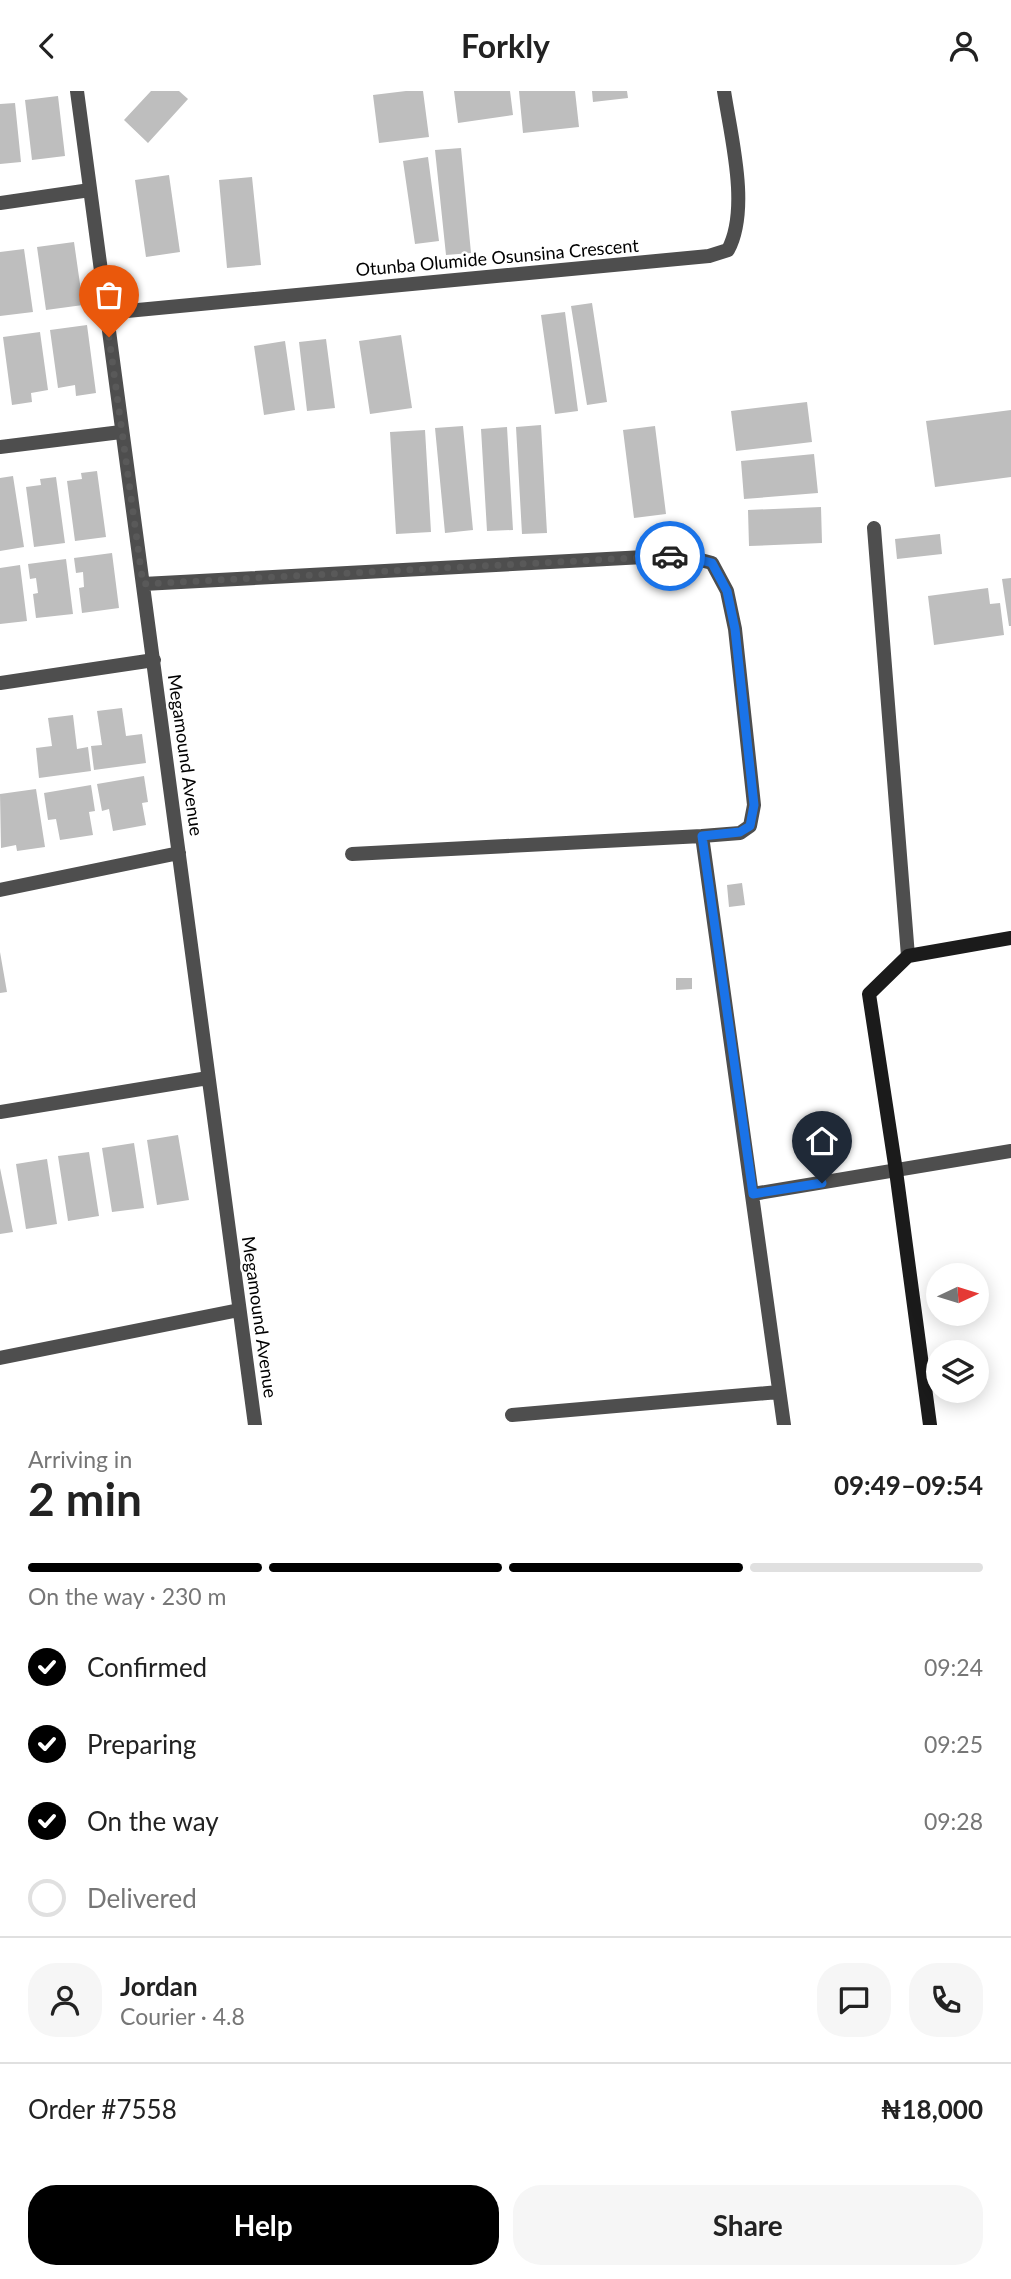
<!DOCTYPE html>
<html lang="en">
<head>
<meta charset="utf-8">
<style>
	body { margin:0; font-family:Lato,sans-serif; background:#f6f6f6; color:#222; height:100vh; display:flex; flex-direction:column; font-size:26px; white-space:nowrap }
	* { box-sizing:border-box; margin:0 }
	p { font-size:23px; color:#767676 }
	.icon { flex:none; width:38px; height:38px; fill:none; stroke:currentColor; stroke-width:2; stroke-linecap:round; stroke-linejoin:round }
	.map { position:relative; height:1334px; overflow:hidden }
	.sheet { display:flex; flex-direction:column; background:#fff; flex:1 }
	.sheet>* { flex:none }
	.needle { width:46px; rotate:86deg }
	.buttons { position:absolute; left:926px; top:1172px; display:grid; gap:14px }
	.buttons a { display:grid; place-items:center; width:63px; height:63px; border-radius:50%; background:#fff; box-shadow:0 4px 18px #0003; font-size:35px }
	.pin { position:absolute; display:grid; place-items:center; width:60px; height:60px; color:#fff; margin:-72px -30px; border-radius:50% 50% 50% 0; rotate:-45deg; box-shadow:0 0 7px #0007 }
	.pin .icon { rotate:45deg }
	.courier { position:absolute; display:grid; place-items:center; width:70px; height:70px; margin:-35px; border:5px solid #1a73e8; border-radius:50%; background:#fff; color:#222; box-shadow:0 2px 9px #0007 }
	.headline em { font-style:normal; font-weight:700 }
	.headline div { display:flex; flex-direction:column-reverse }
	.headline { display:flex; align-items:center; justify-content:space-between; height:119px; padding:0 28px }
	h1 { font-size:46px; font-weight:700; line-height:52px }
	.bar { display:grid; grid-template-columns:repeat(4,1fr); gap:10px 7px; align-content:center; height:84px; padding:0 28px }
	.bar i { height:9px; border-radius:5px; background:#e0e0e0 }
	.bar .on { background:#000 }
	.bar p { grid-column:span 4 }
	.line { display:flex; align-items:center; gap:18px; padding:0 28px; border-top:2px solid #e0e0e0 }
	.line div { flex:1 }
	.round { display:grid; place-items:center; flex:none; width:74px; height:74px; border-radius:28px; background:#f6f6f6 }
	ol { padding:0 28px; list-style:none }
	li { display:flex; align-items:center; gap:21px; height:77px }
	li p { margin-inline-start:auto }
	li .icon { padding:7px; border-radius:50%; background:#000; color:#fff; stroke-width:4 }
	li:last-child { color:#767676 }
	li i { width:38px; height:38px; border:4px solid #e0e0e0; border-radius:50% }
	.button { display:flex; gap:14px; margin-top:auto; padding:14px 28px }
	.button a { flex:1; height:80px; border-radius:28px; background:#000; color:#fff; font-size:28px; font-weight:700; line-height:80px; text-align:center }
	.button a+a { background:#f6f6f6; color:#222 }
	header { display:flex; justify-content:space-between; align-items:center; height:91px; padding:0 28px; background:#fff; font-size:32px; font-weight:700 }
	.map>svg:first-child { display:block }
	.building { fill:#bebebe }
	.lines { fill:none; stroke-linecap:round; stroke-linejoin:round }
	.street { stroke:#4e4e4e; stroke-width:14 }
	.secondary { stroke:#1b1b1b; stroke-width:14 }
	.done { stroke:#595959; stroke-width:7; stroke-dasharray:0 12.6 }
	.route { stroke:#1a73e8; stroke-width:9 }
	.labels { text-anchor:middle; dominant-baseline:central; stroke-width:5; stroke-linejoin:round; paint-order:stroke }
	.street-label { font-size:18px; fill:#000; stroke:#fff }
</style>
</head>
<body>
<header><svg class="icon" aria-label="back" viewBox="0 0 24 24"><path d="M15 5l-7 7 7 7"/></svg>Forkly<svg class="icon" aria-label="person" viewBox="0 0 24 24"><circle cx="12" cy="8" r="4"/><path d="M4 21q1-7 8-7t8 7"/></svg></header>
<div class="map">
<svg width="1011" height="1334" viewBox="0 0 1011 1334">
	<rect width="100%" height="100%" fill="#fff"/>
	<path class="building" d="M151,0H179L188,8L148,52L124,29Z
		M406,0H423L429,46L379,52L373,4Z
		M454,0H510L513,24L458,32Z
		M519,0H575L579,36L523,42Z
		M592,0H627L628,7L593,11Z
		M58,5L65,65L32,69L25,9Z
		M15,12L21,71L0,73V13Z
		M461,57L471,162L446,164L435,59Z
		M428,66L439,150L415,153L403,70Z
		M169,84L180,161L146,166L135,89Z
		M252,86L261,174L227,177L219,89Z
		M74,151L83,214L46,219L37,156Z
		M24,158L33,221L0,225V161Z
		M592,212L607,311L587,314L571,215Z
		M565,221L578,320L555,323L541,224Z
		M87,234L96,302L76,305L75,294L58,297L50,239Z
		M40,241L48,299L31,302L32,311L12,314L3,246Z
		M401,244L412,317L370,323L359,250Z
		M326,248L335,317L307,320L299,251Z
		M285,250L295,319L264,324L254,255Z
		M807,311L812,351L736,360L731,320Z
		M1011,319V386L935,396L926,330Z
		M541,334L547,442L522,443L516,336Z
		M463,335L473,439L445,442L435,337Z
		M655,335L666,423L634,427L623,339Z
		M507,336L513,439L487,440L481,338Z
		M425,339L431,441L396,443L390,341Z
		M814,363L818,402L744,408L741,370Z
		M97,380L106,446L75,450L67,390L82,388L81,382Z
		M13,385L24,456L0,460V387Z
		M56,386L65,452L34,456L26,396L41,394L40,388Z
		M821,416L822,452L749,455L748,419Z
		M940,443L942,463L897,468L895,448Z
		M112,462L119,517L82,522L79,497L84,496L83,481L76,482L74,467Z
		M66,468L73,523L36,527L33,503L38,502L36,487L30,488L28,473Z
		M20,474L27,530L0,533V477Z
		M1011,487V535H1009L1002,488Z
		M988,497L990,513L1000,512L1004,544L934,554L928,505Z
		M122,617L126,645L142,643L146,672L94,679L91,655L102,654L97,620Z
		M73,624L77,658L88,656L91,680L39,687L36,657L52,655L48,627Z
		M144,685L148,711L142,712L146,734L113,740L109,718L102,720L97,693Z
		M91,694L95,720L89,721L93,744L60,749L56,728L48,729L44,702Z
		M36,698L45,756L17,760L16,754L1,757L0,703Z
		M742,792L745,814L729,816L727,794Z
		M0,861L7,901L0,902Z
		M676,887H692V898L676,899Z
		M178,1044L189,1109L157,1114L147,1049Z
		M134,1052L144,1117L112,1121L102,1057Z
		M89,1061L99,1125L68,1130L58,1065Z
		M47,1068L57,1133L26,1138L16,1073Z
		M0,1077L13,1141L0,1143Z"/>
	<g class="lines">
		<path class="street" d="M77,0L255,1334
			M0,112L90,99
			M106,222L709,165L728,159C750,118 731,46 724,0
			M0,356L121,341
			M874,437L908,865
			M143,493L682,464L712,472L727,500L735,538L754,714L750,735L740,742L702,745L784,1334
			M0,592L154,569
			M352,763L702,745
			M0,799L179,762
			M0,1021L208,987
			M753,1103L1011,1060
			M0,1267L239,1219
			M512,1324L779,1301"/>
		<path class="secondary" d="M930,1334L896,1080L869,903L908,865L1011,847"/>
	</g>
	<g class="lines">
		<path class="done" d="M109,246L143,493L670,465"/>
		<path class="route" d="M670,465L682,464L712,472L727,500L735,538L754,714L750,735L740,741L702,745L753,1103L822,1092"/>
	</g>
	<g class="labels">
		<g class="street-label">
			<text transform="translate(497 166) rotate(-5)">Otunba Olumide Osunsina Crescent</text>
			<text transform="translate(186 664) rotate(82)">Megamound Avenue</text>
			<text transform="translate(260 1226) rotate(82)">Megamound Avenue</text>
		</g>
	</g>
</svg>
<div class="buttons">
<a><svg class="needle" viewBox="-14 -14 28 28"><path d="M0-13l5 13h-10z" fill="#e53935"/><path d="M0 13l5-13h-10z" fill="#767676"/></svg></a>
<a><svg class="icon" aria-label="layers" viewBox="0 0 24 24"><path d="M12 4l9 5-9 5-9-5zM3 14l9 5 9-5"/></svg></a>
</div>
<div class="pin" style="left:109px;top:246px;background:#ea580c"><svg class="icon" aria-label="bag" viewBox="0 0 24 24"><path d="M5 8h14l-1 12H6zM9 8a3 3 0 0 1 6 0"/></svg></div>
<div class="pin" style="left:822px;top:1092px;background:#1f2937"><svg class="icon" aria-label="home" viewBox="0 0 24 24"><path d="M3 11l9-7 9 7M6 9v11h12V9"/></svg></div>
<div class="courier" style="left:670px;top:465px"><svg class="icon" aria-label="car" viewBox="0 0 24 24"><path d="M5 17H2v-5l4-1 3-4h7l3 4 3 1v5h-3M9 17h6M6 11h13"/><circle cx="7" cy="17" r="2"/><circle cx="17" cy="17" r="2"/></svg></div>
</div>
<section class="sheet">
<div class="headline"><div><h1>2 min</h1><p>Arriving in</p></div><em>09:49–09:54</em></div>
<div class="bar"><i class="on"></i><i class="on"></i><i class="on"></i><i></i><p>On the way · 230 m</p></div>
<ol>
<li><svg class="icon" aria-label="check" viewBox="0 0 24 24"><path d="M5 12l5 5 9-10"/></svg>Confirmed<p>09:24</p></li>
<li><svg class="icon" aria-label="check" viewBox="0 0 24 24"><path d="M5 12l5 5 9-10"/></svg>Preparing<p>09:25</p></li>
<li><svg class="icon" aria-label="check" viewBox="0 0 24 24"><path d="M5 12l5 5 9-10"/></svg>On the way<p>09:28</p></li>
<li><i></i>Delivered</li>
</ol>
<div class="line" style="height:126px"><a class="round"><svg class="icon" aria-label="person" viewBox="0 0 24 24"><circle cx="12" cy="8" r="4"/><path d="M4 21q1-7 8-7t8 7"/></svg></a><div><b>Jordan</b><p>Courier · 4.8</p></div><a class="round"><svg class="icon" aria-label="chat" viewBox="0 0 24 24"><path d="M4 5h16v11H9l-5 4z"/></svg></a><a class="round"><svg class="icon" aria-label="phone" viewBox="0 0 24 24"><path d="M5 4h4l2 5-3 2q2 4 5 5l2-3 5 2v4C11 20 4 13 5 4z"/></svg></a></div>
<div class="line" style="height:91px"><div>Order #7558</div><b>₦18,000</b></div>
<div class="button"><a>Help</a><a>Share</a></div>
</section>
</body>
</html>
